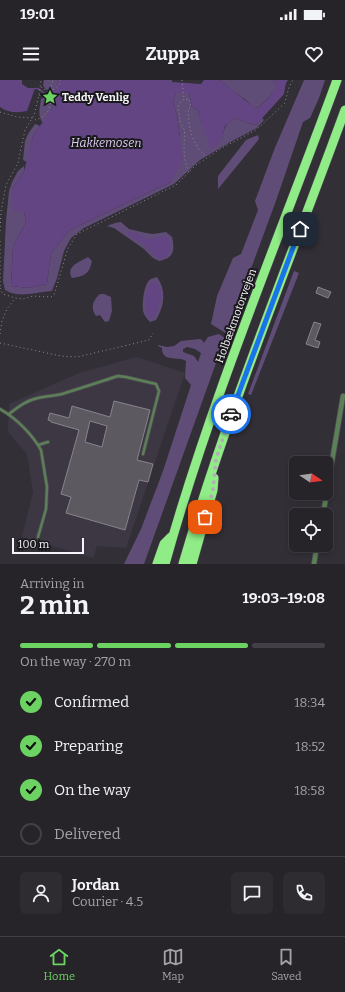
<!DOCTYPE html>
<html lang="en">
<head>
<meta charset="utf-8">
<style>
	body { margin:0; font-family:Bitter,serif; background:#2e2b31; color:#f1f3f6; height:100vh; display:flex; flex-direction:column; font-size:15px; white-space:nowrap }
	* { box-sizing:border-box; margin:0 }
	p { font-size:13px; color:#a4a4a8 }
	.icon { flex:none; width:22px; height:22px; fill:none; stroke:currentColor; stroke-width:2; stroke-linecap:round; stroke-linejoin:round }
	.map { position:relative; height:484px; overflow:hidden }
	.drawer { display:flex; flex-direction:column; background:#262329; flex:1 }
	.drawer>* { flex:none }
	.needle { width:26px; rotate:103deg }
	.buttons { position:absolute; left:289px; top:376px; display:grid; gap:8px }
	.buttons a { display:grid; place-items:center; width:44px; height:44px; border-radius:6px; background:#262329; box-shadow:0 2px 6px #0003,0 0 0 1px #424046; font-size:20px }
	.scale { position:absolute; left:12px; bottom:10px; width:72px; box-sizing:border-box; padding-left:4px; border:2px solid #f6f4f9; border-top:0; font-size:11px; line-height:14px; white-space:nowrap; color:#f6f4f9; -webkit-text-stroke:3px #19181b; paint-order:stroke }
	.pin { position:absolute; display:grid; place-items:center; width:34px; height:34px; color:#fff; margin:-17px; border-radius:8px; box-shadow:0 2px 6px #0006 }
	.courier { position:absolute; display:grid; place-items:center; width:40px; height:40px; margin:-20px; border:3px solid #1a73e8; border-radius:50%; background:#fff; color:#222; box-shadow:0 1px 5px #0007 }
	.summary em { font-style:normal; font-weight:700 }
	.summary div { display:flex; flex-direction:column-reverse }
	.summary { display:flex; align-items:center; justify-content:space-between; height:68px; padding:0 20px }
	h1 { font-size:26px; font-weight:700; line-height:30px }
	.bar { display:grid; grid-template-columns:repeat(4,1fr); gap:6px 4px; align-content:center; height:48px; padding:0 20px }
	.bar i { height:5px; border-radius:3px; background:#424046 }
	.bar .selected { background:#6cd362 }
	.bar p { grid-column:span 4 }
	.line { display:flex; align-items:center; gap:10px; padding:0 20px; border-top:1px solid #424046 }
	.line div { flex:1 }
	.round { display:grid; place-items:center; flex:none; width:42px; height:42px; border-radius:6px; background:#2e2b31 }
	ol { padding:0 20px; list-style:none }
	li { display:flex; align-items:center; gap:12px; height:44px }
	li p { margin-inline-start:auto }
	li .icon { padding:4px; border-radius:50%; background:#6cd362; color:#111; stroke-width:4 }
	li:last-child { color:#a4a4a8 }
	li i { width:22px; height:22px; border:2px solid #424046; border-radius:50% }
	.status { display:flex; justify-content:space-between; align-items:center; height:28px; padding:0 20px; background:#262329; direction:ltr }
	.status svg { height:11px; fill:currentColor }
	header { display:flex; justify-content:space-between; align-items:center; height:52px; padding:0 20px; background:#262329; font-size:18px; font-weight:700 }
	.dock { display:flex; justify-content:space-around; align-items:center; height:56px; border-top:1px solid #424046; background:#262329; font-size:11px; color:#a4a4a8 }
	.dock a { display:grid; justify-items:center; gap:2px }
	.dock .selected { color:#6cd362 }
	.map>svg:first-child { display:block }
	.built { fill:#3d3744 }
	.green { fill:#604d77; fill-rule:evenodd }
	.water { fill:#624582 }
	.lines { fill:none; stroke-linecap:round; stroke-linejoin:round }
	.stream { stroke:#624582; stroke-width:1.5 }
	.building { fill:#5c5961; stroke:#87848c; fill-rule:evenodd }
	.service-casing { stroke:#4d4b52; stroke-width:4 }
	.minor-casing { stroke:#4d4b52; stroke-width:6 }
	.motorway-casing { stroke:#4d4b52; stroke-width:10 }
	.path { stroke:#8d8a91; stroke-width:1; stroke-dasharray:1 3; stroke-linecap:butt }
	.service { stroke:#5c7f57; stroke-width:2.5 }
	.minor { stroke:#5c7f57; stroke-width:4.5 }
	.motorway { stroke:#90ec87; stroke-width:9 }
	.done { stroke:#b1afb5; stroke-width:4; stroke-dasharray:0 7.2 }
	.route { stroke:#1a73e8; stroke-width:5 }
	.labels { text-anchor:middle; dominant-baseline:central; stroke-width:4; stroke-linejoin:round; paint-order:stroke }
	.poi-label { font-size:11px; font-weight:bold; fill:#f6f4f9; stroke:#19181b; text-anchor:start }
	.street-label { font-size:11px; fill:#f6f4f9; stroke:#19181b }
	.water-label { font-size:12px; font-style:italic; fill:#ddcdf2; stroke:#19181b }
</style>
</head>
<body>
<div class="status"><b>19:01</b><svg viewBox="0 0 49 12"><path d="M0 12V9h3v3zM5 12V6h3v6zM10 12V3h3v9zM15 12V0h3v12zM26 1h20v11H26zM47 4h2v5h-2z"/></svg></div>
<header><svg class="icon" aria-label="menu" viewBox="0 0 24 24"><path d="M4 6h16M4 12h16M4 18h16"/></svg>Zuppa<svg class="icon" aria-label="heart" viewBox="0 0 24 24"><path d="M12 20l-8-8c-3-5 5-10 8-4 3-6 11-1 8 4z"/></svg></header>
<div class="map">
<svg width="345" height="484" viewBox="0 0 345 484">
	<rect width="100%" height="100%" fill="#322f37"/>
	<path class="built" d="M137,277L185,293L126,468L97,466L93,478L22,457L33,412L27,374L8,352L9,324L79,293Z"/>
	<path class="green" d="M44,0H59L54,12L45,9L43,5Z
		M220,0H273L275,1L277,7C271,17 265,20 259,27L254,28L246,20L234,12Z
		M304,0H325L319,18L310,38L303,42L277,118L227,254L211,244L217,216L233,178L241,174L258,130L255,121L274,70Z
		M176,13H189L192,27L198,30C202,49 206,49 222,59C225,47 224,45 236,38L247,43L256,45L262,38L264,40L257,48L234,60L200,80L174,104L84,148L71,158L64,171L57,198L52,211C35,212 20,219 5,210L3,201L6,141L9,111L12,102L18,91L24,86V91L12,109L24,132L26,142L13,167L11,206L28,208L47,204L51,173L70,150L171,102L180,57L177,35L173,21Z
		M45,17L52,18L53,27L43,43C37,36 40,27 41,19Z
		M35,44L38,45L40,46L33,56L27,82L23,80L25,61L28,54Z
		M258,55L259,59L218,109V96L246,60Z
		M121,142L129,149L146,153L153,154L166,152L172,157C175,171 174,178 159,181L153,178L144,169L114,148L107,146L115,143Z
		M88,177L92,181C89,195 84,196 72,198C65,186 80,182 88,177Z
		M294,191L299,193L251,315L248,314Z
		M157,197C167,211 164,226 156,240L150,242C147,239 144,235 143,231C142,224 144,202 151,199C153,198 155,198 157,197Z
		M100,214H104L111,217L112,231L109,241L105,242L100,235L96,236C90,228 93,220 100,214Z
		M219,254L225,258L144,484H124L141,449L163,391L191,305L185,298L186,281C180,277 167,280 164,275C162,273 162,270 162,268L158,266V265L167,267L174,266L181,261L200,259L202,260L204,263L208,257ZM187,267L195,269L201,273L198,282L194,276L183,272V269Z"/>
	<path class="water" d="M0,0H22V4L28,8H35L27,31C18,33 8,33 0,27Z
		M59,0H172V2L201,4L204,0H220C231,10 243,18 255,28L259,27C266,20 271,17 276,7L275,1L273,0H288L286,3L284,14L256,45L247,43L236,38L230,42L225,46L222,59L213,69H210L204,48L200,39L198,30L192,27L189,13H176L173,21L177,35L183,80L171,102L70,150L51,173L47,204L28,208L11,206L13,167L26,142L24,132L13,131L12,109L24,91L33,56L53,27L52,15Z
		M127,152H132L147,159L163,156L169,158L170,170L166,177L159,179L143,164L129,155Z
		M154,201C156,203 158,204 159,206C165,215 158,230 153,238L149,239C144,226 145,218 149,205Z"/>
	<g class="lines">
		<path class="stream" d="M33,9C38,7 42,11 45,14L53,15"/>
	</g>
	<path class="building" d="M318,207L331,212L328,218L316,213Z
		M314,242L321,244L315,260L320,262L318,268L306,264Z
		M114,321L150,330L137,380L153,384L148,402L139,400L125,450L66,433L71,417L61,414L79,350L51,342V341L48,340L50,333L69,338L72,326L110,337ZM90,341L107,346L102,367L85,362Z"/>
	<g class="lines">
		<g class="service-casing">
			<path id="service" d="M0,329C16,338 32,354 41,370L47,407L46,429L38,457
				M9,334C18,327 27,320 38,318C46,316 54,316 62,314C81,308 100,302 118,296L126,297L156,304L159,311L143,374
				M38,365L48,362"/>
		</g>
		<g class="minor-casing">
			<path id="minor" d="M323,435L343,316
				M314,484L317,465"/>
		</g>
		<g class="motorway-casing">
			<path id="motorway" d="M157,484L164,464L171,457
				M165,484C211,319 278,161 337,0
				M183,484C228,329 290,181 345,30
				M192,484L213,410L214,398"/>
		</g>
		<path class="path" d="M182,0L184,19
			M41,7L48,12H49L53,0
			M51,19L52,17L50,11C56,9 60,6 60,0
			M0,32L17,37L33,38L36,40C47,35 49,32 51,20L49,18L39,15
			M189,92C184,81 183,68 185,56L184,54L185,51L180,41L178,27L182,20L189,19L191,27L188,29C188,45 192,67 207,77
			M0,151L1,132L6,105L18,83L25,50L34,35L39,15L41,0
			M0,161V207
			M0,208L3,214L15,218L23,219L33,216L51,217L54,215L68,168L77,154L176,105L196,85L207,78L222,68L256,50L285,23L289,7L293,0
			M0,254L2,241L7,229L15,218
			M0,263L61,276L77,277L149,260L153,253"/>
		<use href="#service" class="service"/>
		<use href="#minor" class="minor"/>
		<use href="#motorway" class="motorway"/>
	</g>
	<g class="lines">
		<path class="done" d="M205,437L213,410L216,379L231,334"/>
		<path class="route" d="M231,334L300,149"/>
	</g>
	<defs>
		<g id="sight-bare" transform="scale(1.2)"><path d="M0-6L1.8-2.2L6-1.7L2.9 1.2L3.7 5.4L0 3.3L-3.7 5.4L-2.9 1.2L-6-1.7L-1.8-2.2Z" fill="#6cd362" stroke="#19181b" stroke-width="2.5" paint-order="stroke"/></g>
	</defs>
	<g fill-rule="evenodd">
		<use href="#sight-bare" x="50" y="17"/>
	</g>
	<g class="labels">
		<g class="poi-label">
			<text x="62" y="17">Teddy Venlig</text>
		</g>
		<g class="street-label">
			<text transform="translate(236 236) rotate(-70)">Holbækmotorvejen</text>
		</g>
		<g class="water-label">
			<text x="106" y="63">Hakkemosen</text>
		</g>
	</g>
</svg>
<div class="buttons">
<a><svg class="needle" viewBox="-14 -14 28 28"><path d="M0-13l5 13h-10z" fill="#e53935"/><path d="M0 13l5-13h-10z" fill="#a4a4a8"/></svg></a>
<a><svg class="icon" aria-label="locate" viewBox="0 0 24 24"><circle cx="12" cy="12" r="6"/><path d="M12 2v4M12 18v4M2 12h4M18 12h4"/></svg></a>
</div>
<div class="scale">100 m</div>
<div class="pin" style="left:205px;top:437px;background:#ea580c"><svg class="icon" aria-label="bag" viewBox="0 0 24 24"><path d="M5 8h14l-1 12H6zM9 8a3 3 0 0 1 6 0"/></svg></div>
<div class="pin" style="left:300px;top:149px;background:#1f2937"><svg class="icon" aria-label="home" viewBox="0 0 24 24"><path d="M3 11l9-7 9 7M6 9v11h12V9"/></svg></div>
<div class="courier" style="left:231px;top:334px"><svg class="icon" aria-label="car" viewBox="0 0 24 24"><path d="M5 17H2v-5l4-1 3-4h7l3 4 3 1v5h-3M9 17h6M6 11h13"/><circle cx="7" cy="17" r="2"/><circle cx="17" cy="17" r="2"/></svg></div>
</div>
<section class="drawer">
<div class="summary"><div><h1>2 min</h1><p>Arriving in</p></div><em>19:03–19:08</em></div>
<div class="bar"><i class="selected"></i><i class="selected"></i><i class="selected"></i><i></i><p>On the way · 270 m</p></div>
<ol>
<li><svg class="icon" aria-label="check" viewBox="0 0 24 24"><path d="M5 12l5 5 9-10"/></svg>Confirmed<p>18:34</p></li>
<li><svg class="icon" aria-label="check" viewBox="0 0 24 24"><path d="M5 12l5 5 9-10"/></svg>Preparing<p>18:52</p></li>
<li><svg class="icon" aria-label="check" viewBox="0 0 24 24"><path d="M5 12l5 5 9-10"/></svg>On the way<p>18:58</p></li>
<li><i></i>Delivered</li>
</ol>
<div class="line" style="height:72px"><a class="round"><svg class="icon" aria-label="person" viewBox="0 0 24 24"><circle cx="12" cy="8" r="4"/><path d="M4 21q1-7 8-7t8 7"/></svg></a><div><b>Jordan</b><p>Courier · 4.5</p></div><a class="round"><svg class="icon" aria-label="chat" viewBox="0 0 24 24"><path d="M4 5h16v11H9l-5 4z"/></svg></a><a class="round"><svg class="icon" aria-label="phone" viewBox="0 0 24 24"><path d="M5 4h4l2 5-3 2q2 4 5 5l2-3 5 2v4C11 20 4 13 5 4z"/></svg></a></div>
</section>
<nav class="dock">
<a class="selected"><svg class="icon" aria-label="home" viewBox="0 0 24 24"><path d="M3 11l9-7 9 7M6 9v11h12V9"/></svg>Home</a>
<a><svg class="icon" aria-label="map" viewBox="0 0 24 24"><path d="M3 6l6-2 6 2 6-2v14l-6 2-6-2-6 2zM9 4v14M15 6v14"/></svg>Map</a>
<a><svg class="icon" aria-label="saved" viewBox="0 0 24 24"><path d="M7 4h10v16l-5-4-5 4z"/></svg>Saved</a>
</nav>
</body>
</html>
